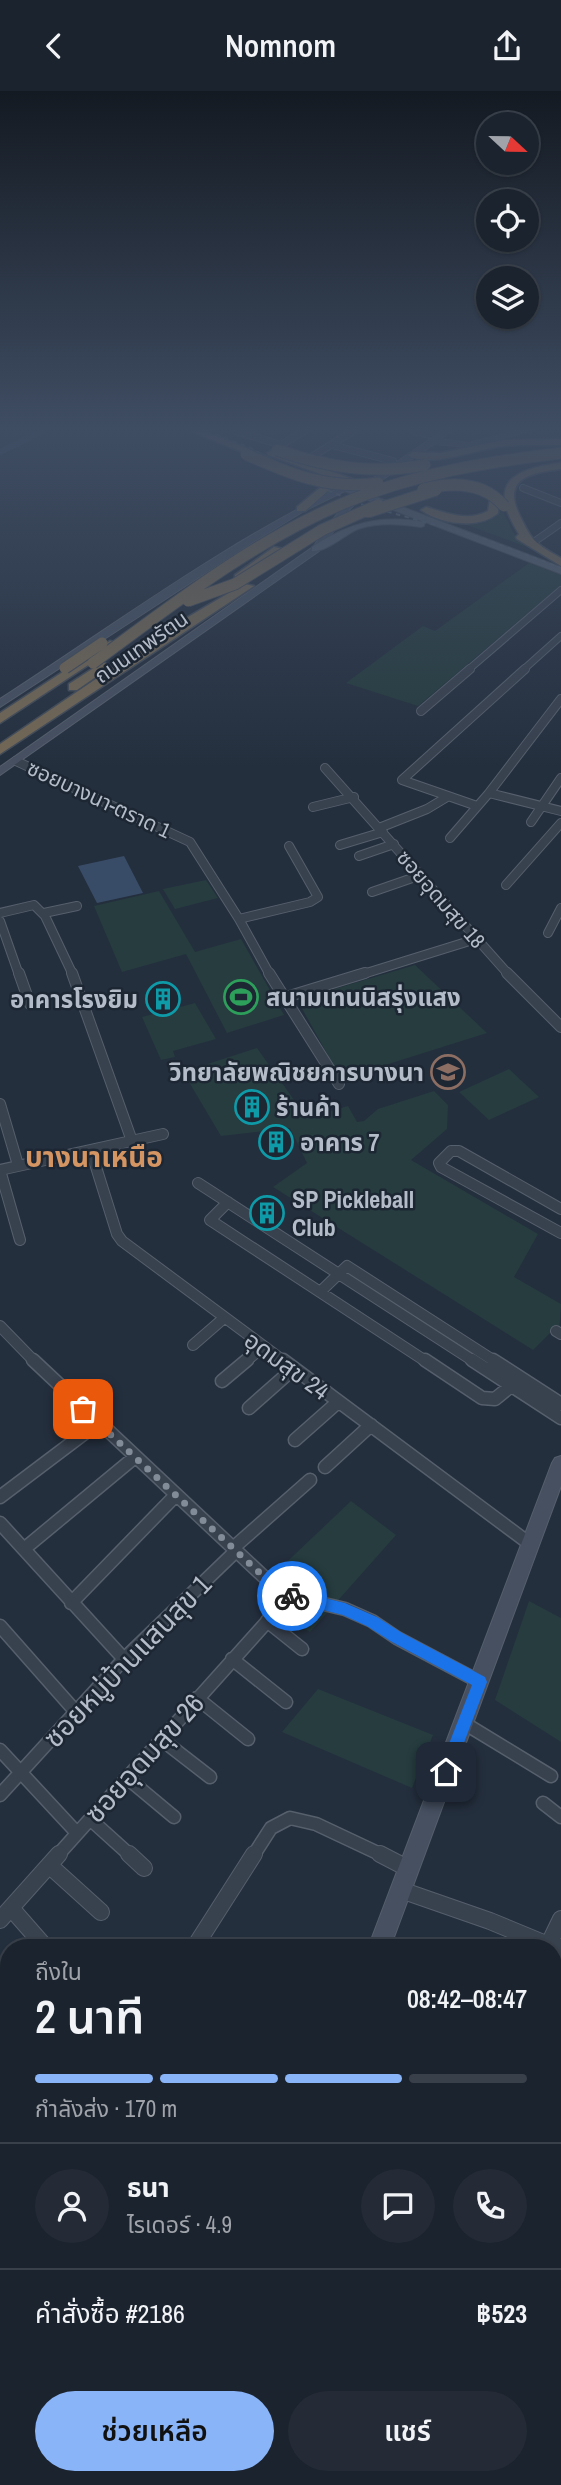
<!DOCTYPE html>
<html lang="th">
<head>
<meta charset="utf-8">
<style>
	body { margin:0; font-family:"Archivo Narrow","Noto Sans Thai",sans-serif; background:#242b36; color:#f1f3f6; height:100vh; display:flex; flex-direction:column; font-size:26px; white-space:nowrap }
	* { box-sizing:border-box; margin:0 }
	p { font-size:23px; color:#a0a4aa }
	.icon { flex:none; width:38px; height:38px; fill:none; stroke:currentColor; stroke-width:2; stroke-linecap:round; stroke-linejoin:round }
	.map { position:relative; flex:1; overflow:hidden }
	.details { position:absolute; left:0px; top:1848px; width:562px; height:546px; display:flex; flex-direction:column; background:#1b232e; border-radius:28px 28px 0 0; box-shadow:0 2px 5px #0004,0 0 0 2px #39404a }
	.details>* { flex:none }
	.needle { width:46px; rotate:112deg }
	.tools { position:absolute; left:476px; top:21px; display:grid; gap:14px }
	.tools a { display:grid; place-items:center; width:63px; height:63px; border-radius:50%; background:#1b232e; box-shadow:0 2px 5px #0004,0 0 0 2px #39404a; font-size:35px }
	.pin { position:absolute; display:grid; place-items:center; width:60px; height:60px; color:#fff; margin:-30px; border-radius:14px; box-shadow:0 4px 10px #0006 }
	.courier { position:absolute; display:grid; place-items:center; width:70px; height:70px; margin:-35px; border:5px solid #1a73e8; border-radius:50%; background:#fff; color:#222; box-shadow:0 2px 9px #0007 }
	.head em { font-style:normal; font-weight:600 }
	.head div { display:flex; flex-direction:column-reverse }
	.head { display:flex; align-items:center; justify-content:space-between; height:119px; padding:0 35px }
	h1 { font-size:46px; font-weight:600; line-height:52px }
	.bar { display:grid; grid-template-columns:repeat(4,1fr); gap:10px 7px; align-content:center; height:84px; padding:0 35px }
	.bar i { height:9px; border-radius:5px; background:#39404a }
	.bar .active { background:#8ab4f8 }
	.bar p { grid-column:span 4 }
	.line { display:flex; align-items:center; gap:18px; padding:0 35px; border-top:2px solid #39404a }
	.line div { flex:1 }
	.round { display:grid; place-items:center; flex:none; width:74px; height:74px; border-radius:37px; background:#242b36 }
	.cta { display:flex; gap:14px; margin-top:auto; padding:14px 35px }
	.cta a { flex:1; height:80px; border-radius:42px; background:#8ab4f8; color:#111; font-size:28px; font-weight:600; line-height:80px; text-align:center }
	.cta a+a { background:#242b36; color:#f1f3f6 }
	header { display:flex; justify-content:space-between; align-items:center; height:91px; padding:0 35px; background:#1b232e; font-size:32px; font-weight:600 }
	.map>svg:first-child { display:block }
	.green { fill:#263c3f }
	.water { fill:#394c67 }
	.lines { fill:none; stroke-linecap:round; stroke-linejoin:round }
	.canal { stroke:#394c67; stroke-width:6 }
	.street-far4-casing { stroke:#565f6c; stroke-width:8 }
	.street-far3-casing { stroke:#565f6c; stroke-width:10 }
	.street-far2-casing { stroke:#565f6c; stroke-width:12 }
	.street-far1-casing { stroke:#565f6c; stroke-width:15 }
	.street-casing { stroke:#565f6c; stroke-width:18 }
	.secondary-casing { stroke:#565f6c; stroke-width:2 }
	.primary-casing { stroke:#414a57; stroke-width:2 }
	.highway-casing { stroke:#434c59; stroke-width:3 }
	.street-far4 { stroke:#38414e; stroke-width:6 }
	.street-far3 { stroke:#38414e; stroke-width:8 }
	.street-far2 { stroke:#38414e; stroke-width:10 }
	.street-far1 { stroke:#38414e; stroke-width:12 }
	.street { stroke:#38414e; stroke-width:16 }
	.secondary { fill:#465061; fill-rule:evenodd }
	.primary { fill:#56606e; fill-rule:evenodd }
	.highway { fill:#746855; fill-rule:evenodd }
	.rail { stroke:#5a6575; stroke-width:2; stroke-dasharray:4.5 4.5; stroke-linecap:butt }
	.highway-bridge-casing { stroke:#434c59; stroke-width:13; stroke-linecap:butt }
	.highway-bridge { stroke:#746855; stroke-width:11 }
	.route { fill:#1a73e8 }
	.done { stroke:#828b98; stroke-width:7; stroke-dasharray:0 12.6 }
	.labels { text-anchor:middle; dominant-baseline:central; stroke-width:5; stroke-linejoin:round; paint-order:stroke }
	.far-street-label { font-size:21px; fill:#b4bcc9; stroke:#1d2633 }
	.poi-label { font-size:24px; font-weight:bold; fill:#b4bcc9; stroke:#1d2633; text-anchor:start }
	.street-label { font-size:24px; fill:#b4bcc9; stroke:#1d2633 }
	.quarter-label { font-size:28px; font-weight:bold; fill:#d59563; stroke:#1d2633 }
	.near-street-label { font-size:28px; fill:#b4bcc9; stroke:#1d2633 }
</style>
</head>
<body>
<header><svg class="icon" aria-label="back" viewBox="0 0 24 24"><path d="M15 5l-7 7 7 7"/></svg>Nomnom<svg class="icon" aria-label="share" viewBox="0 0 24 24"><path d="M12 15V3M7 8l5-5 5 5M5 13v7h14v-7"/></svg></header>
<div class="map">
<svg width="561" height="2394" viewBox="0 0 561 2394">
	<rect width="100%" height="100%" fill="#242f3e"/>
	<path class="green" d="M501,417L513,441L524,455L467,434C481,433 495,431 501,417Z
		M529,472L561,484V494L418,615L346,592L423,535L435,540Z
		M206,789L218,807L175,818L163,798Z
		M159,800L195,861L241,848L284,924L227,942L186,863L122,881L94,815Z
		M415,874L487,942L341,988L299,912L301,908Z
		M195,912L216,948L173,960L175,966L161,969L142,926Z
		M257,957L307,1027L348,1015L357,1031L364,1030L378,1018L434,1000L448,1014L447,1038L411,1069L538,1143L514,1186L561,1213L559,1245L551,1241L533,1259L273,1096L307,1072L290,1037L221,1045L183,981Z
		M509,978L539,1006L489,1029L459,1001Z
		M351,1410L396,1444L310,1541L282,1524L309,1492L301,1484L290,1494L273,1484Z
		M529,1510L561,1527V1651L495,1609Z
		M318,1598L433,1644L412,1697L282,1641Z
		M553,2018L561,2019V2254L553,2253Z"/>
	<path class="water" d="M124,765L143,802L97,812L78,775Z"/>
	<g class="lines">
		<path class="canal" d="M0,361L43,340"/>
		<g class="street-far4-casing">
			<path id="street-far4" d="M236,340L281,354L304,340
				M414,340L430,344
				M332,354L393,370
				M313,365L353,340
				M523,397L561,412
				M531,453L561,432
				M468,579L561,499
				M523,579L561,545"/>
		</g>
		<g class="street-far3-casing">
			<path id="street-far3" d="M421,620L470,578
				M16,670L190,751L239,828L270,884
				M325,677L509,884
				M489,702L561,720
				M477,715L402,689L525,578
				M313,716L354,706
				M531,731L561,687
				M379,737L427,718L447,706
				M450,747L489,702L561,608
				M340,754L383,741
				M359,765L394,753
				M506,794L561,732
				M372,801L421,784
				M0,822L34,814L45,825L73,884
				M44,822L77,815
				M239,828L310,811L318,806L289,755
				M0,830L19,884
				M548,842L561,817
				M360,884L476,848"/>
		</g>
		<g class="street-far2-casing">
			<path id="street-far2" d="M19,882L30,913
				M72,882L132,1050
				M269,882L339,993
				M507,882L561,936
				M283,907L365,882
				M0,1013L18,1074
				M91,1060L117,1143L122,1150L285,1271
				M0,1079L163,1043
				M0,1079L20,1149
				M198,1092L475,1271
				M228,1111L210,1129L427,1271
				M561,1118L459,1060H451L439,1072L441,1076L561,1142
				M320,1201L347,1175L496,1271
				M0,1235L35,1271
				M556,1240L561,1243
				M193,1254L224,1227
				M245,1271L263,1256"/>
		</g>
		<g class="street-far1-casing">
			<path id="street-far1" d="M33,1269L263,1485L290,1505L345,1518L372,1530L397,1547L480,1591
				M283,1269L530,1453
				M425,1269L482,1307L495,1308L511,1295
				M472,1269L561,1327
				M493,1269L561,1313
				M222,1290L247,1269
				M249,1317L292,1279
				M295,1349L338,1311
				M325,1376L371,1334
				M0,1406L98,1332
				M0,1432L124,1568
				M233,1457L310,1389
				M24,1458L135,1366
				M71,1512L176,1404
				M267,1530L302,1558
				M0,1535L76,1621
				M232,1568L286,1611
				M197,1607L248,1648
				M464,1632L551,1685
				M161,1648L210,1686
				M0,1659L77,1742
				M126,1686L174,1726
				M0,1704L124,1568L236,1460
				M543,1712L561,1726
				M90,1728L131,1765
				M57,1765L290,1505
				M253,1765L271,1737L290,1727L316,1733L384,1765"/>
		</g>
		<g class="street-casing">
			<path id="street" d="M129,1763L144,1777
				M380,1763L409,1778
				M49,1774L101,1821
				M401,1799L490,1830L548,1854L561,1856
				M11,1817L46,1857
				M0,1829L59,1763
				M194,1857L254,1763
				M547,1857L561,1828
				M0,1903L9,1911
				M553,1966L561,1967
				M0,2167L9,2153
				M553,2363L561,2364
				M393,2385V2394
				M0,2391L5,2394"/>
		</g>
		<g class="secondary-casing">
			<path id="secondary" d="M442,340H451L440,348L468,352L516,340H530L468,356L434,353L369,398L349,419L319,460L0,684V676L313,456L343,415L363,394Z
				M358,388L365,390L304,420L253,451L0,616V608C117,532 231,447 358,388Z
				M561,1365V1395L390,1857H368L552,1372L555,1367Z
				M169,2385H195L192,2394H166Z"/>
		</g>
		<g class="primary-casing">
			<path id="primary" d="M344,396H350L561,476V483L425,431L424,435L421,436C400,433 379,431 358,438C344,444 327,461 312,460V456C348,432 381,423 424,431L344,400Z"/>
		</g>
		<g class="highway-casing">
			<path id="highway" d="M190,340H204L271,367L262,369Z
				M561,348V354C543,354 524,353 505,355C480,357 430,378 408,364L413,361L440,362L504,349Z
				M272,359L361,391L362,393L353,395L268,364L267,362Z
				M561,372V378C531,382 501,387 520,425C524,433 528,442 534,449C541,456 552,462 561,467V475L517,448L516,446L519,443C487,393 511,378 561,372Z
				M328,390L337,392L305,420H297V416Z
				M490,408L499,410L498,422C479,439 440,433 421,419L426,416C447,422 467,431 488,420Z
				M274,456L284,458L243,488H235V484Z
				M244,493L254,495L0,663V653L183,529Z
				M110,550L114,551V557L0,632V622Z
				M103,571L109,575L107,578L77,599H69V593Z"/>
		</g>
		<use href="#street-far4" class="street-far4"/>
		<use href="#street-far3" class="street-far3"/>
		<use href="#street-far2" class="street-far2"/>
		<use href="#street-far1" class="street-far1"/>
		<use href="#street" class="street"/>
		<use href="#secondary" class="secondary"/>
		<use href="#primary" class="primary"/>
		<use href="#highway" class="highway"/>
		<path class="rail" d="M207,340L250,357L321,396L360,413L482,447L561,477"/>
		<g class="highway-bridge-casing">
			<path id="highway-bridge" d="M277,359C327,376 372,384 425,374
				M246,363C289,383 329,399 378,392
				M423,398C452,391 484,391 504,415
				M368,421L436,399
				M188,510L235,493L322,439L378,414
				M93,572C172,514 253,450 344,412C413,383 487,371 561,362
				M65,577L102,552"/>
		</g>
		<use href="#highway-bridge" class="highway-bridge"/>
	</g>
	<linearGradient id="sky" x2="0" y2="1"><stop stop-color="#141a22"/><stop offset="0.5" stop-color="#3f4d63"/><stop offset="1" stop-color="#3f4d63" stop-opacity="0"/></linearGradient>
	<rect width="561" height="675" fill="url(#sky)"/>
	<path class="route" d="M292,1499L345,1512L377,1526L402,1542L485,1586L487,1591L451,1686L446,1688L441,1686L438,1681L472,1594L392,1551L367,1535L343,1524L287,1510L285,1505Z"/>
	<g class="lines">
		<path class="done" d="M83,1318L263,1485L292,1505"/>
	</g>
	<defs>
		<g id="stadium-ring" transform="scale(1.75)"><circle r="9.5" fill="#1d2633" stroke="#2e9e5b" stroke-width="1.5"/><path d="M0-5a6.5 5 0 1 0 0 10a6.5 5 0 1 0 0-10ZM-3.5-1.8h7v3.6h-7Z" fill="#2e9e5b"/></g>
		<g id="building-ring" transform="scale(1.75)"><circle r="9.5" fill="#1d2633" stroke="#0f9aa8" stroke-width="1.5"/><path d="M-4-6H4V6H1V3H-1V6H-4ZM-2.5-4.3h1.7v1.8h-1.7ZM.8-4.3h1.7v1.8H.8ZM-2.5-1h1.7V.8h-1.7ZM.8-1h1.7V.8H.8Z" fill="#0f9aa8"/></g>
		<g id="university-ring" transform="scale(1.75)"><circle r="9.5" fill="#1d2633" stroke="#8d6e63" stroke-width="1.5"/><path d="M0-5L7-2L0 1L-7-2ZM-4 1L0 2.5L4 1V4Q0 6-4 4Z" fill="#8d6e63"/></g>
	</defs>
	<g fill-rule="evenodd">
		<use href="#stadium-ring" x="241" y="906"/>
		<use href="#building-ring" x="163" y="908"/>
		<use href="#university-ring" x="448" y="981"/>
		<use href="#building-ring" x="252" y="1016"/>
		<use href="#building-ring" x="276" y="1051"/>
		<use href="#building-ring" x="267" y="1122"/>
	</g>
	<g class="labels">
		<g class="far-street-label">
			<text transform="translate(141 556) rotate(-35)">ถนนเทพรัตน</text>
			<text transform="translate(99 708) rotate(25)">ซอยบางนา-ตราด 1</text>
			<text transform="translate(441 808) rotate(49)">ซอยอุดมสุข 18</text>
		</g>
		<g class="poi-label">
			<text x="266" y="906">สนามเทนนิสรุ่งแสง</text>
			<text x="138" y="908" text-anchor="end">อาคารโรงยิม</text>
			<text x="424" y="981" text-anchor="end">วิทยาลัยพณิชยการบางนา</text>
			<text x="276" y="1016">ร้านค้า</text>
			<text x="300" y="1051">อาคาร 7</text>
			<text x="292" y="1108">SP Pickleball<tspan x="292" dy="28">Club</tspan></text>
		</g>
		<g class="street-label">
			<text transform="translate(287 1274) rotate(36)">อุดมสุข 24</text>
		</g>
		<g class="quarter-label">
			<text x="94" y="1066">บางนาเหนือ</text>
		</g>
		<g class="near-street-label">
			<text transform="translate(127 1570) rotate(-46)">ซอยหมู่บ้านแสนสุข 1</text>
			<text transform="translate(144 1667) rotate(-48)">ซอยอุดมสุข 26</text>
		</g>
	</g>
</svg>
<div class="tools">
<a><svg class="needle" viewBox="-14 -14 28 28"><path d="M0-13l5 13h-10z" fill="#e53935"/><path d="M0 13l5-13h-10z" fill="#a0a4aa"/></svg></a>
<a><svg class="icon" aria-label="locate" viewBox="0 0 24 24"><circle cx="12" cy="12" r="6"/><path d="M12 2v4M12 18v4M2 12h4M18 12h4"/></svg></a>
<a><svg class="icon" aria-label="layers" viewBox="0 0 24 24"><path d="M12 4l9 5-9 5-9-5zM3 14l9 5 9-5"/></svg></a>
</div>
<div class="pin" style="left:83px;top:1318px;background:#ea580c"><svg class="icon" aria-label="bag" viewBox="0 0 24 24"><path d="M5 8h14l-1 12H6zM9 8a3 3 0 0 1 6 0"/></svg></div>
<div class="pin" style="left:446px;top:1681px;background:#1f2937"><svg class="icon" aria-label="home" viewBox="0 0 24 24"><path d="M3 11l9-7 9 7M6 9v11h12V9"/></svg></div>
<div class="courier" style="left:292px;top:1505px"><svg class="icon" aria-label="bike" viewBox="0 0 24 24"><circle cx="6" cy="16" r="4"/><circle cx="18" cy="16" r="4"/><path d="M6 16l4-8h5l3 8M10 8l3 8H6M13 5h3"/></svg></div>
<section class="details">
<div class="head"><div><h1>2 นาที</h1><p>ถึงใน</p></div><em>08:42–08:47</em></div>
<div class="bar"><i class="active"></i><i class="active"></i><i class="active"></i><i></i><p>กำลังส่ง · 170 m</p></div>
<div class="line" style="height:126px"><a class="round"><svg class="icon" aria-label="person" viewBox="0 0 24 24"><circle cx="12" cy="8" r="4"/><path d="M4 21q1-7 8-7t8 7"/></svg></a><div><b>ธนา</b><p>ไรเดอร์ · 4.9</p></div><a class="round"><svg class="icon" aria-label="chat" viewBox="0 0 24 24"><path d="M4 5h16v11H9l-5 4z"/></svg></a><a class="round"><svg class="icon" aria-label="phone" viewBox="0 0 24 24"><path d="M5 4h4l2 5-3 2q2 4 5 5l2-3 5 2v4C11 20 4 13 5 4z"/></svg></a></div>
<div class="line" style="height:91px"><div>คำสั่งซื้อ #2186</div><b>฿523</b></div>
<div class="cta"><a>ช่วยเหลือ</a><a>แชร์</a></div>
</section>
</div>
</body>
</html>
